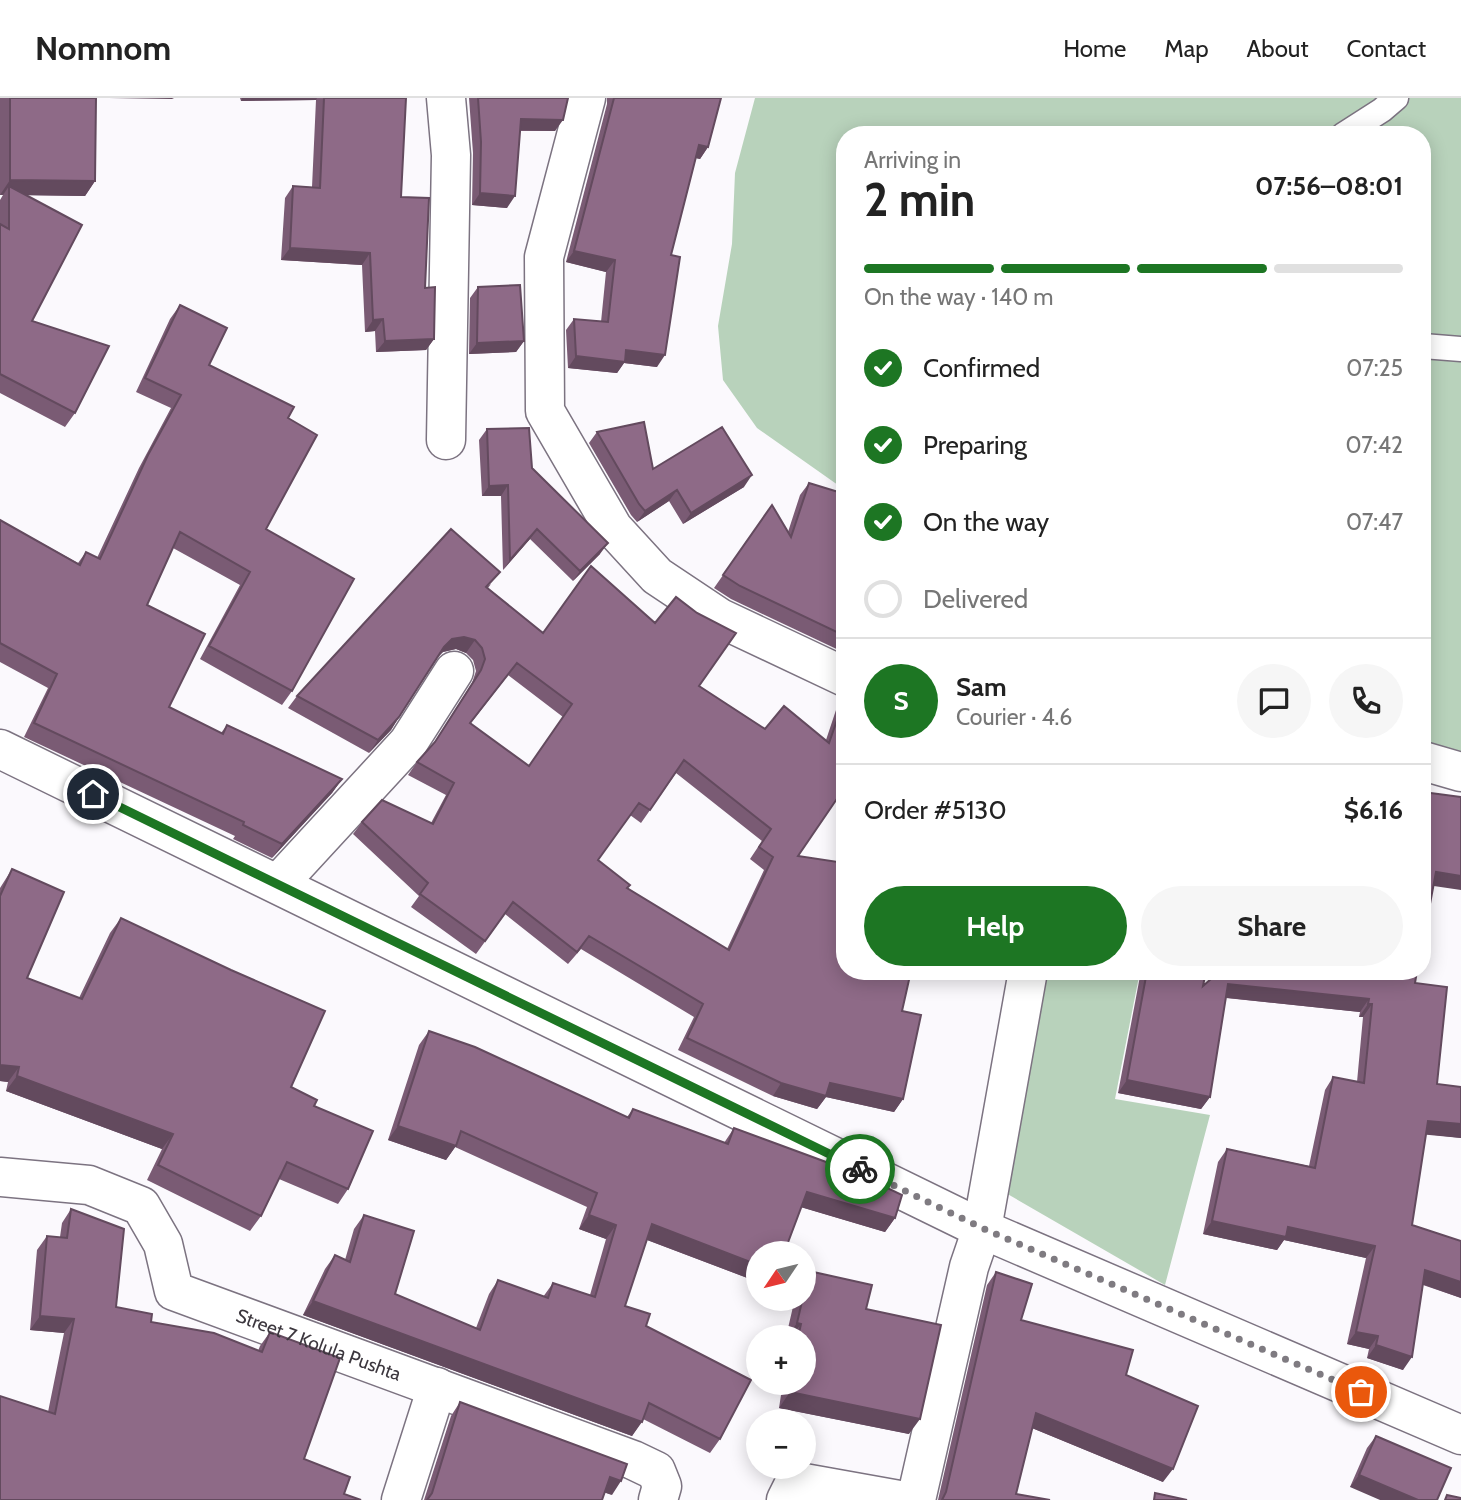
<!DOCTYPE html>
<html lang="en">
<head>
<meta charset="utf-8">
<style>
	body { margin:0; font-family:Cabin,sans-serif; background:#f6f6f6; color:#222; height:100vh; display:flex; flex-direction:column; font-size:26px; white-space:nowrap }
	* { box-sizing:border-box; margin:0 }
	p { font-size:23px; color:#767676 }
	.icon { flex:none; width:38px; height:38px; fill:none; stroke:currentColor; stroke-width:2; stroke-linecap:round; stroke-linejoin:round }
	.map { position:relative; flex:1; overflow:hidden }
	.panel { position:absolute; left:836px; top:28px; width:595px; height:854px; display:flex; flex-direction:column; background:#fff; border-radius:28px; box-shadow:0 4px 18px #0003 }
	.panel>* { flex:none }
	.needle { width:46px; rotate:235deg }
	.controls { position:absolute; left:746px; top:1143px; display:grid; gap:14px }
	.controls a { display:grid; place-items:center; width:70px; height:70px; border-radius:50%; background:#fff; box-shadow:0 4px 18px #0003; font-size:35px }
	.pin { position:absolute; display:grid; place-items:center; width:60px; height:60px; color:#fff; margin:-30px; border:4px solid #fff; border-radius:50%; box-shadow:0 2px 7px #0007 }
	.courier { position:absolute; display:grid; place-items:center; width:70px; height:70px; margin:-35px; border:5px solid #1d7623; border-radius:50%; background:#fff; color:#222; box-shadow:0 2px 9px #0007 }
	.headline em { font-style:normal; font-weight:700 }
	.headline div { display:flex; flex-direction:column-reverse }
	.headline { display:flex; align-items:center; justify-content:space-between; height:119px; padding:0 28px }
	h1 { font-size:46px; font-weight:700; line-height:52px }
	.bar { display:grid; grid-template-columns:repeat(4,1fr); gap:10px 7px; align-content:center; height:84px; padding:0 28px }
	.bar i { height:9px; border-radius:5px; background:#e0e0e0 }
	.bar .on { background:#1d7623 }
	.bar p { grid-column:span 4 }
	.line { display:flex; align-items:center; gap:18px; padding:0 28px; border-top:2px solid #e0e0e0 }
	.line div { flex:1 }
	.round { display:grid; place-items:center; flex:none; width:74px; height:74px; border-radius:37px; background:#f6f6f6 }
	ol { padding:0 28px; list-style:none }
	li { display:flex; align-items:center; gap:21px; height:77px }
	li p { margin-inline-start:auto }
	li .icon { padding:7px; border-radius:50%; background:#1d7623; color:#fff; stroke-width:4 }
	li:last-child { color:#767676 }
	li i { width:38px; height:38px; border:4px solid #e0e0e0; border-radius:50% }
	.cta { display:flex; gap:14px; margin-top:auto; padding:14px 28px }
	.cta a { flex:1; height:80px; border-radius:42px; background:#1d7623; color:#fff; font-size:28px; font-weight:700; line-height:80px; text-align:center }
	.cta a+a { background:#f6f6f6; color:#222 }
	header { display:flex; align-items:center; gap:42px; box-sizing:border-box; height:98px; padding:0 35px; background:#fff; border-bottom:2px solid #e0e0e0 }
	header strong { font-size:33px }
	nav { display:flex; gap:38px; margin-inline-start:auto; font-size:24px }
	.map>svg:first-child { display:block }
	.green { fill:#b8d2bb }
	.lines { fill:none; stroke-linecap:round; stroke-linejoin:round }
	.lane-casing { stroke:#7c7381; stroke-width:27 }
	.street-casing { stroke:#7c7381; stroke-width:41 }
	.lane { stroke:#fff; stroke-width:24 }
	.street { stroke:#fff; stroke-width:38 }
	.wall { fill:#7a5b74; fill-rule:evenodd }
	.shaded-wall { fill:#634a5e }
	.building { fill:#8e6a87; stroke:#634a5e; stroke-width:2; fill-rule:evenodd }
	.done { stroke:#7f7b81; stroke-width:7; stroke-dasharray:0 12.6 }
	.route { stroke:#1d7623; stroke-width:9 }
	.labels { text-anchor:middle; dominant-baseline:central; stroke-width:7; stroke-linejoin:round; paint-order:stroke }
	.street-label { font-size:19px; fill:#3c373e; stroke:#fff }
</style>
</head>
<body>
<header>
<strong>Nomnom</strong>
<nav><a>Home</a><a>Map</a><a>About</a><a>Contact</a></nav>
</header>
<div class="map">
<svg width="1461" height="1402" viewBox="0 0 1461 1402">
	<rect width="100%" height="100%" fill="#fbf9fd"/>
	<path class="green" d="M755,0H1461V670L1423,664V37H845V392L757,330L723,282L718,228L732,146L735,75Z
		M1041,873H1140L1115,1001L1210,1017L1165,1187L1004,1094Z"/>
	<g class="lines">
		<g class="lane-casing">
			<path id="lane" d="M1343,37L1382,12L1396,0
				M1423,248L1461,251"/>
		</g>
		<g class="street-casing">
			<g id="street">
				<path d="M446,0L451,57L446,342"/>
				<path d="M586,0L544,159L545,313L613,430L657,478L720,520L845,579"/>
				<path d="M0,651L982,1131L1461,1337"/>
				<path d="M1423,663L1461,674"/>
				<path d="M278,786L408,645L454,573"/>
				<path id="s1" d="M0,1079L89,1087L141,1108L163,1146L174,1193L633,1362L656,1373L662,1388L658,1402"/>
				<path d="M401,1402L437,1289"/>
				<path d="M786,1402L793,1388L804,1385L899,1402"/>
				<path d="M916,1402L969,1169L982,1131L1028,873"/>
			</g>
		</g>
		<use href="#lane" class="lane"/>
		<use href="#street" class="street"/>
	</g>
	<path class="wall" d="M0,0H96L95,83L85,98L27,97L32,223L75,315L65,329L0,295V102L3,97H0Z
		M240,0H406L401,99L425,190L434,241L426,252L376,254L375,233L365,234L362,167L281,162L285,100L293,88L312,89L316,2L241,3Z
		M469,0H568L555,33H520L507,110L472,107L473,55Z
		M607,0H721L708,49L700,61L696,60L671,157L657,269L624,265L617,275L568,270L566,232L574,221L601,224L606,174L566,164L607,6Z
		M478,189L524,243L516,254L469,256L470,200Z
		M180,207L209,267L288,320L266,431L292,593L282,607L200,561L240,487L173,450L147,507L169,609L221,635L227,627L342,681L332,695L272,760L233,741L235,738L24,639L48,590L0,564V422L78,465L86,454L97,460L139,370L171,310L136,294L170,221Z
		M487,331L532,370L600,456L573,483L530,441L503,472L501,398H482L479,342Z
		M597,334L653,371L744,389L683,426L669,403L637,424L631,417L589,345Z
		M809,385L845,396V555L731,501L714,490L772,407L788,434L800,397Z
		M491,486L488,490L543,535L699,588L765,631L826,642L840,600L845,593V698L840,696L798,758L902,913L903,1001L894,1014L826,999L817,1011L773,998L678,952L694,919L581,851L568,866L505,816L476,856L411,809L419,798L353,736L362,724L431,725L446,697L408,677L417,664L433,647L472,585L476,573L473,562L466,555L456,551L443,554L437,559L391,632L369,655L288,610L297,598ZM508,577L563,619L529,668L470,625ZM676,675L762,743L750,761L764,772L727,851L627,791L598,762L630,717L641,725Z
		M12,771L27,880L79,900L110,835L121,820L291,989L314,1008L348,1091L338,1106L279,1081L261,1118L250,1133L147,1082L162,1051L6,993L8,984L0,983V790Z
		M1141,873H1206L1203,888L1415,885L1437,986L1461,989V1040L1426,1036L1412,1127L1461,1143V1200L1423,1187L1403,1272L1367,1260L1369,1251L1347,1246L1366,1160L1284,1142L1277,1152L1203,1136L1218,1064L1227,1051L1309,1068L1325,992L1333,979L1357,984L1363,919H1359L1360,914L1226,900L1210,999L1201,1011L1118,995Z
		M429,933L627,1019L633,1011L724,1045L734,1030L895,1120L885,1134L801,1109L758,1155V1184L647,1142L625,1208L646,1228L720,1341L710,1355L643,1321L632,1338L303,1217L325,1171L335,1157L345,1162L354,1131L364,1117L395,1196L476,1230L489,1196L498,1182L543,1199L553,1185L590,1197L606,1141L579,1131L587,1109L455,1049L446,1062L388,1042L419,947Z
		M71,1111L116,1209L151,1224L258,1253L260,1248L270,1234L304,1361L344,1396L48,1314L64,1235L30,1232L37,1152L47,1138L60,1139L62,1125Z
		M809,1173L866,1211L909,1336L779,1310L783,1284H803V1239H786L795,1200H803V1181Z
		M996,1174L1021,1222L1126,1277L1163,1384L1032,1330L1016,1396L1050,1402H938L987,1187Z
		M460,1304L612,1397L604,1394L602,1402H424L451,1318Z
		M1376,1338L1451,1370L1350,1389L1367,1350Z"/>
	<path class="shaded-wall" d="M109,0H174L172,1Z
		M242,0H317L316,2L241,3Z
		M521,21L563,22L555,33L512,32Z
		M699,47L708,49L700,61L691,59Z
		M10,82L95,83L85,98L9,97V88L3,97H0Z
		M480,95L515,98L507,110L472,107Z
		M290,150L370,155L362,167L281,162Z
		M574,153L615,162L606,174L566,164Z
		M383,221L375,233L365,234L373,222Z
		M434,241L426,252L376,254L385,243Z
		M524,243L516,254L469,256L477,245Z
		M626,252L665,257L657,269L624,265L617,275L568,270L576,258Z
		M752,377L744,389L683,426L691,415Z
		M508,387L501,398H482L489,388Z
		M677,392L669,403L637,424L645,413Z
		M537,431L530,441L503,472L510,462Z
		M608,445L600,456L573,483L580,473Z
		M464,539L475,542L466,555L456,551L443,554L436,561L444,549L452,541Z
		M517,565L508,577L461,638L470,625Z
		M399,619L391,632L369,655L378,642Z
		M342,681L332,695L272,760L282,746Z
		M1436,774L1461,778V792L1427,787Z
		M1228,886L1369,901L1360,914L1219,899Z
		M1368,906H1372L1363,919H1359Z
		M0,967L19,969L8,984L0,983Z
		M17,978L173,1036L162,1051L6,993Z
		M1127,982L1210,999L1201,1011L1118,995Z
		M781,985H830L903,1001L894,1014L826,999L817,1011L773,998Z
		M1428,1023L1461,1026V1040L1419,1036Z
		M398,1028L456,1048L446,1062L388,1042Z
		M807,1094L895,1120L885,1134L797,1108Z
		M589,1117L616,1127L606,1141L579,1131Z
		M1212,1123L1288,1129L1375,1148L1366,1160L1284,1142L1277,1152L1203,1136Z
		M652,1126L758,1167V1184L642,1140Z
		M1425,1172L1461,1184V1200L1416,1184Z
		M313,1203L642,1324L632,1338L303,1217Z
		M40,1218L74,1221L64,1235L30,1232Z
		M797,1225L801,1226L791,1239H787Z
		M1356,1234L1378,1238L1369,1251L1347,1246Z
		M1376,1247L1412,1259L1403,1272L1367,1260Z
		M790,1294L920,1321L909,1336L779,1310Z
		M1036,1315L1173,1371L1163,1384L1027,1328Z
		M1359,1377L1418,1402H1380L1350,1389Z
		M610,1379L621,1383L612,1397L600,1393Z"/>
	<path class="building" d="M10,0H96L95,83L10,82Z
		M324,0H406L401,99L429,100L425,190L435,189L434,241L385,243L383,221L373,222L370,155L290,150L293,88L320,90Z
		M478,0H568L563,22L521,21L515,98L480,95L481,44Z
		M614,0H721L708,49L699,47L671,157L680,159L665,257L626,252L625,264L576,258L574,221L608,224L615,162L574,153Z
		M9,88L82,127L32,223L109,248L75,315L0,276V126L9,131Z
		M520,187L524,243L477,245L478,189Z
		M180,207L227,230L209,267L294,309L288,320L317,337L266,431L354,481L292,593L209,548L250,474L180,434L147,507L205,536L169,609L223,636L227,627L342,681L282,746L243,727L244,724L34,625L57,576L0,545V422L80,467L86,454L100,461L148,357L181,297L145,280Z
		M644,324L653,371L722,329L752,377L691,415L677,392L645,413L639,406L597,334Z
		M529,330L532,370L608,445L580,473L537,431L510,462L508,387L489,388L487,331Z
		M809,385L845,396V538L740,488L723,477L772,407L791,439Z
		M451,431L500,474L486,489L543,535L591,468L655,525L676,499L697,515L736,535L699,588L765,631L784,608L829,645L845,599V689L798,758L845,765V873H911L902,913L921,917L903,1001L830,985L826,998L781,985L687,940L703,906L589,838L577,854L513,804L485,843L420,796L428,785L362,724L382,702L433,726L454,685L417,664L435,644L481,572L485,561L482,550L475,542L464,539L452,541L444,549L399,619L378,642L297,598ZM517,565L572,606L529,668L470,625ZM684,662L771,731L759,749L773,759L729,852L627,790L630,787L598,762L639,705L650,712Z
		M1423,694L1461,699V778L1436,774L1423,843Z
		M12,771L64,794L27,880L82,901L121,820L231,872L325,913L291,989L317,1002L314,1008L373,1033L348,1091L287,1064L261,1118L158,1067L173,1036L17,978L19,969L0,967V798Z
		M1147,873H1206L1203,888L1220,873H1417L1415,885L1447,889L1437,986L1461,989V1026L1428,1023L1412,1127L1461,1143V1184L1425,1172L1412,1259L1376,1247L1378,1238L1356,1234L1375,1148L1288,1129L1286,1139L1212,1123L1227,1051L1315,1070L1333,979L1364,985L1372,906H1368L1369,901L1228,886L1210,999L1127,982Z
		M429,933L475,949L629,1020L633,1011L728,1046L734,1030L856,1075L902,1097L895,1120L807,1094L784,1155H758V1167L652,1126L625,1208L650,1216L646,1228L751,1282L720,1341L649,1305L642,1324L313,1203L335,1157L350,1164L364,1117L414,1133L395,1196L480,1232L498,1182L548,1200L553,1185L595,1199L616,1127L589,1117L597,1095L461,1033L456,1048L398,1028Z
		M71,1111L124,1131L116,1209L152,1216L151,1224L214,1235L262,1254L270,1234L340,1260L304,1361L350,1379L344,1396L361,1402H0V1298L55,1316L74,1221L40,1218L47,1138L67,1140Z
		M809,1173L872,1187L866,1211L941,1227L920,1321L790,1294L791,1284H803V1239H798L801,1226L797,1225Z
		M996,1174L1032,1186L1021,1222L1133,1252L1126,1277L1198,1308L1173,1371L1036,1315L1016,1396L1050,1402H942L946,1394Z
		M460,1304L627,1366L621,1383L610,1379L602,1402H427L432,1395Z
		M1376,1338L1451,1370L1437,1402H1418L1359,1377Z
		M1155,1395L1187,1402H1154Z
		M1447,1397L1461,1400V1402H1445Z"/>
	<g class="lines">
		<path class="done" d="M860,1071L982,1130L1361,1294"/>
		<path class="route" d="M93,696L860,1071"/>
	</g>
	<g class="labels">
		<g class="street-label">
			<text stroke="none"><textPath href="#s1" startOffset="392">Street 7 Kolula Pushta</textPath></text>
		</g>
	</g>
</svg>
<div class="controls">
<a><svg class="needle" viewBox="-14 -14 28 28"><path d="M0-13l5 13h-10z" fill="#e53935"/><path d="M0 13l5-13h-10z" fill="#767676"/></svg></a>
<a>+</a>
<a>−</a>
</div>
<div class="pin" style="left:1361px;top:1294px;background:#ea580c"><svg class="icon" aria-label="bag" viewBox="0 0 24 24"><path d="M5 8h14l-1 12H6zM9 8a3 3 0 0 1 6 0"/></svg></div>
<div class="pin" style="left:93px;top:696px;background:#1f2937"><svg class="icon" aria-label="home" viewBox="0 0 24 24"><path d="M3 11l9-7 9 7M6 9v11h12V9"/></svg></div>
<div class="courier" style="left:860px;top:1071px"><svg class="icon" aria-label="bike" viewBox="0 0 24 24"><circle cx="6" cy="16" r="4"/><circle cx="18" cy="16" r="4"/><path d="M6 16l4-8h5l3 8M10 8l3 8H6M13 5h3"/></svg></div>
<section class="panel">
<div class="headline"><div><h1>2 min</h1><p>Arriving in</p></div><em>07:56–08:01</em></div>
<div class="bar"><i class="on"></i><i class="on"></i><i class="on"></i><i></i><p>On the way · 140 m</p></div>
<ol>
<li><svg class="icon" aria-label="check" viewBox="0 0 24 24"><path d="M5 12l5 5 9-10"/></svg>Confirmed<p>07:25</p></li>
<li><svg class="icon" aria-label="check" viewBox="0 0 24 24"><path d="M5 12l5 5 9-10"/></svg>Preparing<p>07:42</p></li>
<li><svg class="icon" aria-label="check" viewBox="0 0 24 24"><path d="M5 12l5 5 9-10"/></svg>On the way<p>07:47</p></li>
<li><i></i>Delivered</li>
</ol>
<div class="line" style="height:126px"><b class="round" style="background:#1d7623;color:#fff">S</b><div><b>Sam</b><p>Courier · 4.6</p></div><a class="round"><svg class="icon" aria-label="chat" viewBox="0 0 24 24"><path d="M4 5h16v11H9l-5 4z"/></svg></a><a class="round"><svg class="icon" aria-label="phone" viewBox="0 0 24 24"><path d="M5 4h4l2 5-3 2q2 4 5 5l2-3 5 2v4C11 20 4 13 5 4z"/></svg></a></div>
<div class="line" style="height:91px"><div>Order #5130</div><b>$6.16</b></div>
<div class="cta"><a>Help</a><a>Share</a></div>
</section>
</div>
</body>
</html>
